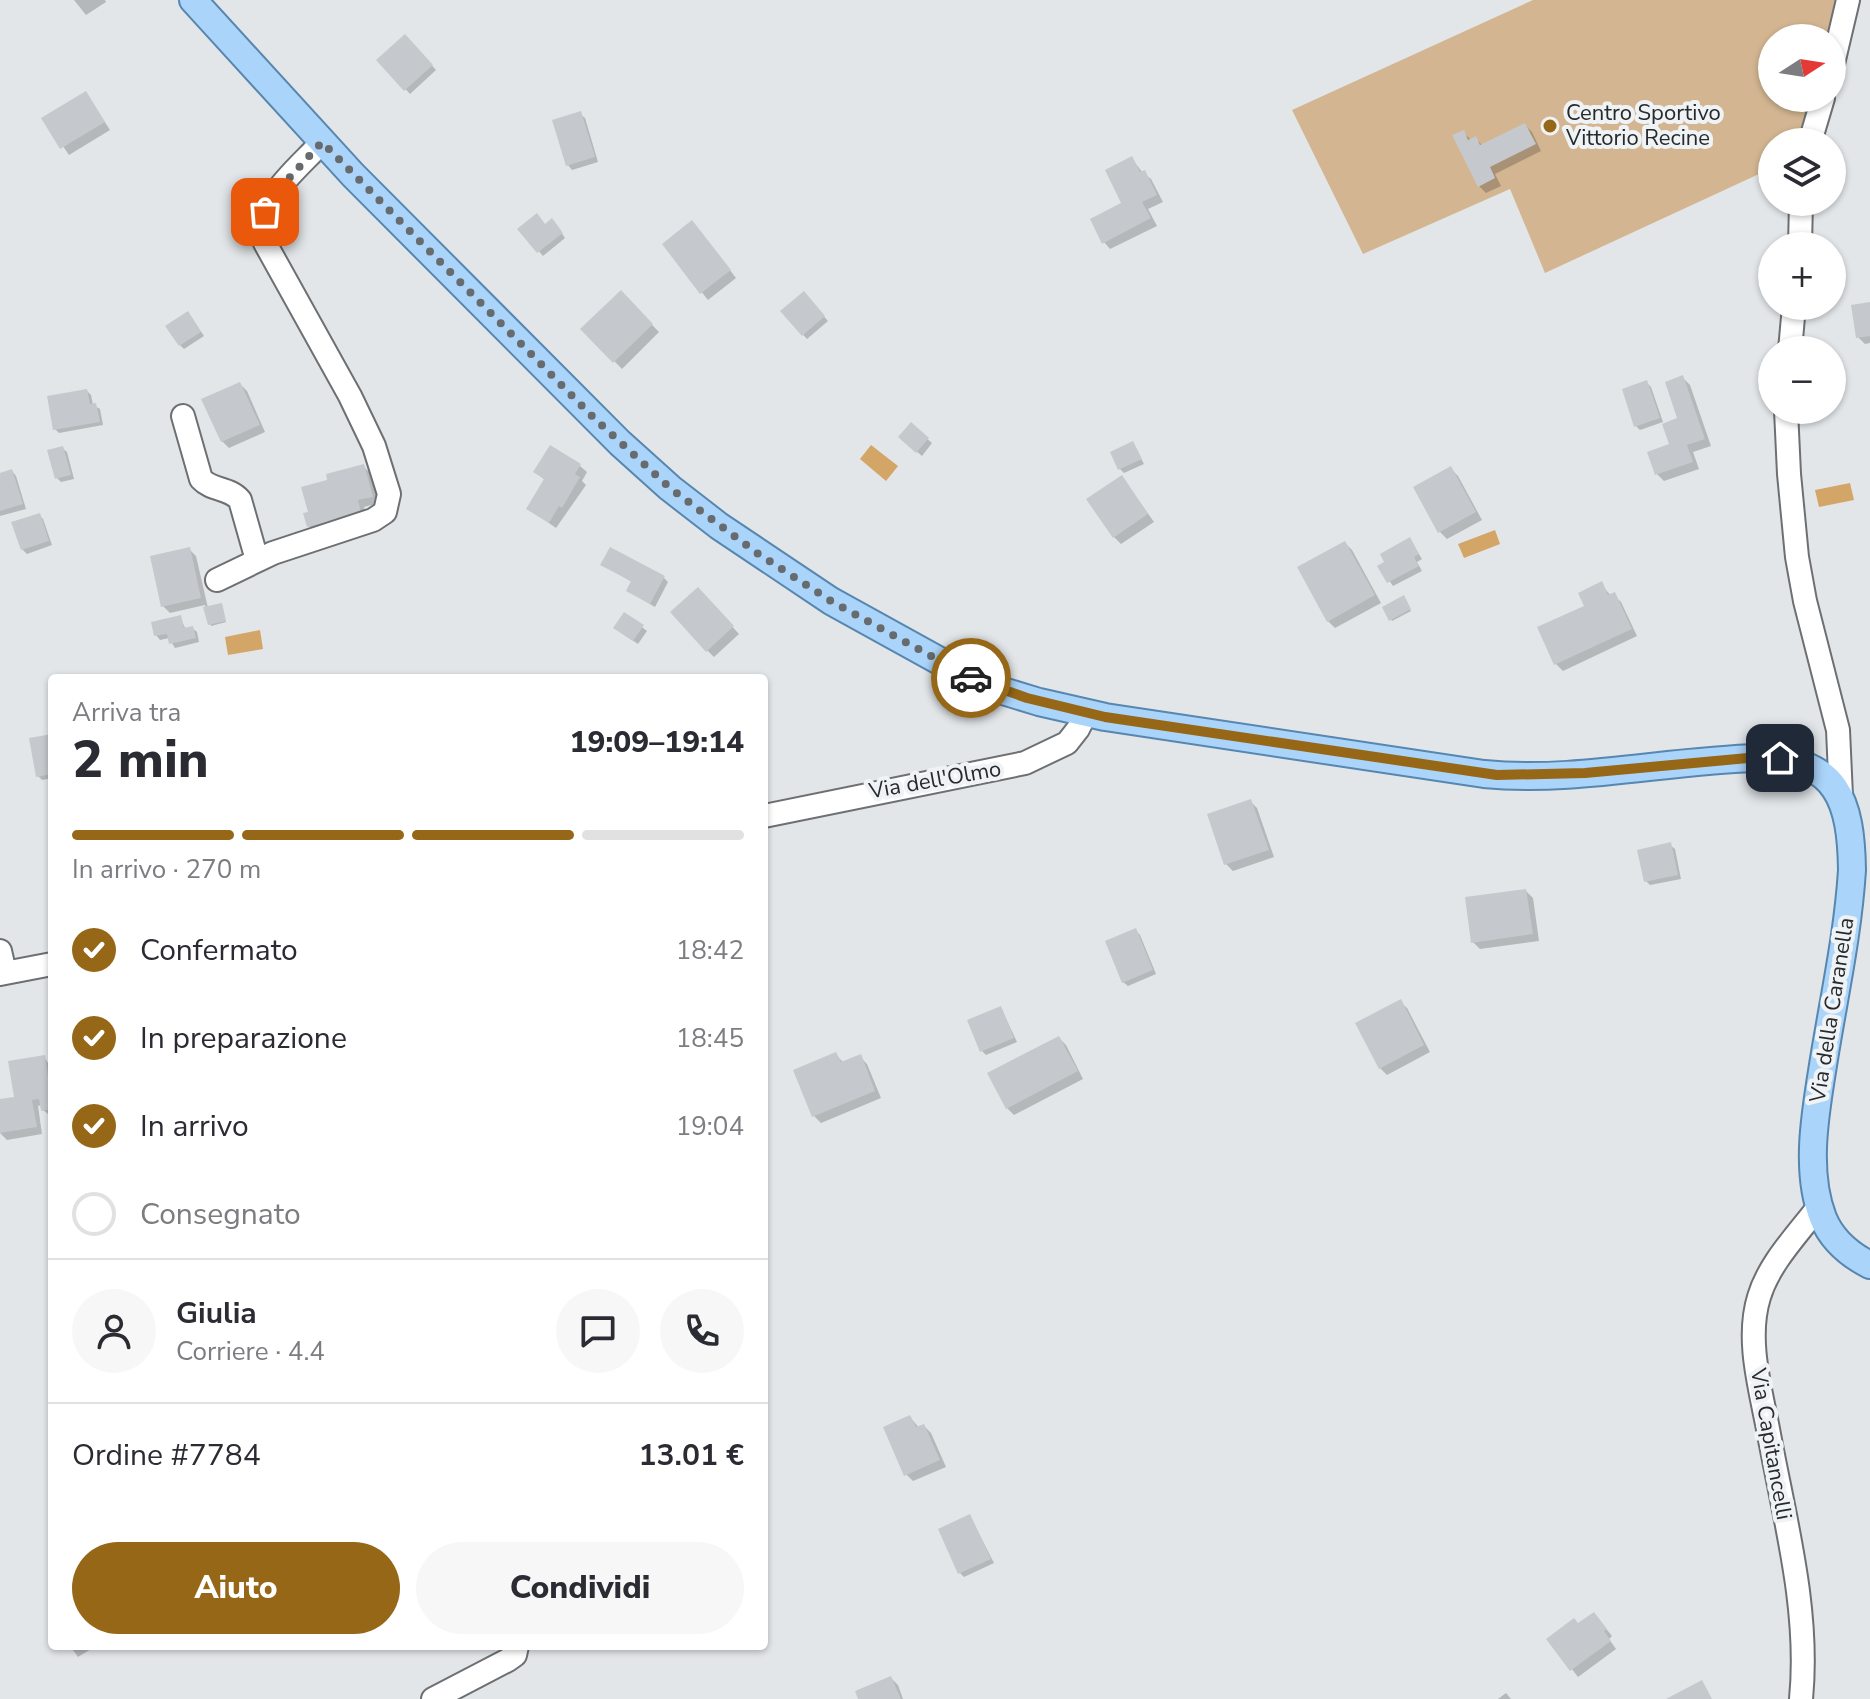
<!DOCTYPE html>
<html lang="it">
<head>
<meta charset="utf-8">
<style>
	body { margin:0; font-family:"Nunito Sans",sans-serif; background:#f7f7f7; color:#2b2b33; height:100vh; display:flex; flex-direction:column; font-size:30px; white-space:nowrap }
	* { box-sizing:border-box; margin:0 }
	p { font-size:26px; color:#7c7c81 }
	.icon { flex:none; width:44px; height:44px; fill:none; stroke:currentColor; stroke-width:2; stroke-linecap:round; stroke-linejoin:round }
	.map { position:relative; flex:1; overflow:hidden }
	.side { position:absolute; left:48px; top:674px; width:720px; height:976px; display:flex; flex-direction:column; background:#fff; border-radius:8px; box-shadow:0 2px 6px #0004 }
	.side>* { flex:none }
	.needle { width:52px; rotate:78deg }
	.fabs { position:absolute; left:1758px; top:24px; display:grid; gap:16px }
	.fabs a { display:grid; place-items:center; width:88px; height:88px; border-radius:50%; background:#fff; box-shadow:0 2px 6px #0004; font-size:40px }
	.pin { position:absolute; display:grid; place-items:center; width:68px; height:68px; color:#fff; margin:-34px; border-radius:16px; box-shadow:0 4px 12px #0006 }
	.courier { position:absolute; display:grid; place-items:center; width:80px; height:80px; margin:-40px; border:6px solid #966717; border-radius:50%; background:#fff; color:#222; box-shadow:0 2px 10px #0007 }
	.head em { font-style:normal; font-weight:800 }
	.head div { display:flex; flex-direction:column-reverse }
	.head { display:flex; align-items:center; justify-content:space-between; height:136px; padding:0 24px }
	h1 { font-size:52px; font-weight:800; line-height:60px }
	.bar { display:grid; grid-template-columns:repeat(4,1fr); gap:12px 8px; align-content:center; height:96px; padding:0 24px }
	.bar i { height:10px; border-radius:6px; background:#e1e1e2 }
	.bar .active { background:#966717 }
	.bar p { grid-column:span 4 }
	.line { display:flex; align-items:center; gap:20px; padding:0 24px; border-top:2px solid #e1e1e2 }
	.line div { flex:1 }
	.round { display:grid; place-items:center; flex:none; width:84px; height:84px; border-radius:42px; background:#f7f7f7 }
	ol { padding:0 24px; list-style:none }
	li { display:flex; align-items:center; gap:24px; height:88px }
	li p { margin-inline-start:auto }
	li .icon { padding:8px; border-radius:50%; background:#966717; color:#fff; stroke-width:4 }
	li:last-child { color:#7c7c81 }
	li i { width:44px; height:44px; border:4px solid #e1e1e2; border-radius:50% }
	.cta { display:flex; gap:16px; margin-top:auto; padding:16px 24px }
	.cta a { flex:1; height:92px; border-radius:48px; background:#966717; color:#fff; font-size:32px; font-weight:800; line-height:92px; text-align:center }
	.cta a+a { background:#f7f7f7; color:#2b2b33 }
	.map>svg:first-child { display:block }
	.green { fill:#d3b691 }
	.water { fill:#d3a566 }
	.shadow { fill:#0003 }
	.building { fill:#c5c8cc }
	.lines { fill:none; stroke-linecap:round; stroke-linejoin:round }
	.minor-casing { stroke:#6d7073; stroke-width:26 }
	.major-casing { stroke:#5786af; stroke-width:30 }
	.minor { stroke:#fff; stroke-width:22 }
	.major { stroke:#aad4fa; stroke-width:26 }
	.done { stroke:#686b6d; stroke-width:8; stroke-dasharray:0 14.4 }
	.route { stroke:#966717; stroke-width:10 }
	.poi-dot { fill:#966717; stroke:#eff3f6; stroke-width:3 }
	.labels { text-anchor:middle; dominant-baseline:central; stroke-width:8; stroke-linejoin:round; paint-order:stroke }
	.poi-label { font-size:22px; fill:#27292a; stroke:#eff3f6; text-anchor:start }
	.street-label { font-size:22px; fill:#27292a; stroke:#eff3f6 }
</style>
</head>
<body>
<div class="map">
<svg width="1870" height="1699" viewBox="0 0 1870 1699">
	<rect width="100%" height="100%" fill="#e2e6e9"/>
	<path class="green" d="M1533,0H1838L1830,38H1772V98H1812L1795,142H1772V168L1545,273L1510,189L1363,254L1292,110Z"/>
	<path class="water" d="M871,445L898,466L886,481L860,459Z
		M1850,483L1854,500L1819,507L1815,490Z
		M1495,530L1500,544L1464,558L1458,544Z
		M260,630L263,649L228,655L225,637Z"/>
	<path class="shadow" d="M74,0H105L106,2L86,15Z
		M405,36L436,70L410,94L379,60Z
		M86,93L110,130L69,155L44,118Z
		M580,114L585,118L598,162L572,170L568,165Z
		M1525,125L1532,132L1541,151L1495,174L1501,186L1486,193L1479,186L1463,132L1471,140L1475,138L1483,146Z
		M1132,159L1143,173L1151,179L1163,202L1148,209L1157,226L1110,249L1104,242L1124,204Z
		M556,225L565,238L543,256L520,229Z
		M699,230L736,278L708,300L664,245Z
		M621,293L659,332L622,369L583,329Z
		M804,294L828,321L807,339L783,312Z
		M1870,304V343L1865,344L1858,337Z
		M192,318L204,336L184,349L180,345Z
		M1683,378L1690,385L1711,446L1693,452L1699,469L1664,481L1657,474L1672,446L1680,420Z
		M1647,383L1651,387L1663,422L1640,430L1636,426Z
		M240,384L247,391L265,432L229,448L222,441Z
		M87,391L91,395L93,405L100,409L103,425L59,433L55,429Z
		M911,425L932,443L922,456L900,437Z
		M1133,443L1144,464L1124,473L1120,469Z
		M62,448L67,452L74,479L61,482L57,478Z
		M363,466L370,473L379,503L364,507L367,520L316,533L309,526L310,513L330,481Z
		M580,466L587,472L582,481L586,485L556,528L529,509L546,481L536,472Z
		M1451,469L1458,476L1482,520L1447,539L1440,532L1416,488Z
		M12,471L16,476L26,509L0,516V475Z
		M1122,477L1154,522L1121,544L1114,537Z
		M39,515L43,519L52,545L27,554L22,549Z
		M1410,540L1422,559L1417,562L1422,571L1393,586L1380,567Z
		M1345,543L1352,550L1381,603L1335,628L1328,621Z
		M189,549L196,556L208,608L221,605L226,622L211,626L205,605L170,613L163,606Z
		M603,565L664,578L668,582L655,607L628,591L632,582Z
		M1601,584L1611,596L1614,595L1621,602L1637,636L1563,671L1556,664Z
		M698,590L739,634L714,657L707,650Z
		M1405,599L1411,611L1392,621L1391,619Z
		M625,614L647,631L638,644L620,632Z
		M180,617L186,630L192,628L197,632L199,642L175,648L169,638L160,640L156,635Z
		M52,736V778L42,780L38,776Z
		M1250,801L1257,808L1274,857L1233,871L1226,864Z
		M1670,845L1675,849L1681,879L1650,885L1646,881Z
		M1526,891L1533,898L1539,941L1480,949L1473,942Z
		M1136,931L1140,935L1156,974L1128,986L1123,982Z
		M1400,1002L1407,1008L1430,1052L1387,1075L1380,1068Z
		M1001,1008L1017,1042L986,1055L982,1051Z
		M1059,1038L1066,1045L1083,1079L1014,1115L1007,1108Z
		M836,1055L844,1063L860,1057L867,1064L881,1098L821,1123L814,1116Z
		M44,1057L52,1069V1117L43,1110L42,1105L38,1106L42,1134L7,1140L0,1133V1102L16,1099Z
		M910,1417L919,1428L924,1426L931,1433L946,1467L913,1481L906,1474Z
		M970,1516L994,1563L964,1577L960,1573Z
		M1594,1614L1612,1636L1609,1639L1616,1649L1578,1677L1549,1639L1579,1625Z
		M70,1646H96L78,1657Z
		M891,1678L898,1685L903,1699H860Z
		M1506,1693L1511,1699H1498Z"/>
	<path class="building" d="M405,34L433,65L404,91L376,60Z
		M86,91L105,122L60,149L41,118Z
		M581,111L595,157L566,166L552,120Z
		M1525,123L1536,144L1490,167L1495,178L1478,187L1452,135L1464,130L1468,140L1476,136L1480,145Z
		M1132,156L1140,172L1145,170L1157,195L1142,202L1151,218L1102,244L1090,219L1121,203L1105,170Z
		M537,213L545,224L552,218L563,233L537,253L517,229Z
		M692,220L731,270L700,294L662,244Z
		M621,290L653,324L613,363L580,329Z
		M804,291L825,316L802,336L780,311Z
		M1870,302V336L1856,338L1851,305Z
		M188,311L201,332L179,346L165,326Z
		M1683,375L1705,439L1687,445L1693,462L1655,475L1647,452L1669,444L1662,424L1677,418L1665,382Z
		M1647,380L1660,418L1634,427L1622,389Z
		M240,382L260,425L221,442L201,399Z
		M87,389L90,404L96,403L100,422L53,430L47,396Z
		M911,422L929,438L916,453L898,437Z
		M1133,441L1142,459L1118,470L1110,452Z
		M550,445L581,464L575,474L580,477L562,508L559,506L549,523L526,509L544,479L533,472Z
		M63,446L71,475L55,479L47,450Z
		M364,464L373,497L358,500L361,513L307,527L303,513L308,512L301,487L327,480L326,474Z
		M1451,466L1476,512L1438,533L1413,487Z
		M12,469L23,504L0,511V473Z
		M1122,475L1148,514L1113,538L1086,499Z
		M40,513L49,541L21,550L11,522Z
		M1410,537L1419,554L1414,557L1419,566L1387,583L1377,566L1384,562L1380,554Z
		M1345,541L1375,595L1327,622L1297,567Z
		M190,547L201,598L161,607L150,556Z
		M610,547L665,576L650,604L626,591L631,581L600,565Z
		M1602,581L1608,595L1615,592L1632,629L1554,665L1537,627L1584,606L1578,593Z
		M698,587L734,626L706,652L670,612Z
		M1404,595L1411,609L1389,621L1382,607Z
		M222,603L226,621L208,625L203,607Z
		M624,612L644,625L633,641L613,628Z
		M181,615L184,628L193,626L196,638L169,644L167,634L154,636L151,622Z
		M52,734V774L36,777L29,738Z
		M1251,799L1269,850L1224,865L1207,814Z
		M1671,842L1678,875L1644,882L1637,850Z
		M1526,889L1533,934L1471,943L1465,897Z
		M1136,928L1153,970L1122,983L1105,941Z
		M1401,999L1424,1045L1379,1069L1355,1023Z
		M1001,1006L1014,1038L980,1052L967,1020Z
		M1059,1036L1078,1071L1006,1109L987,1073Z
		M836,1052L841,1062L861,1054L875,1091L812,1117L793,1070Z
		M45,1055L48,1076L52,1075V1109L41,1111L39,1099L32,1100L37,1127L0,1133V1099L14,1097L8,1061Z
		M910,1415L916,1427L924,1424L940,1460L904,1476L883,1427Z
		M970,1514L991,1559L958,1574L938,1529Z
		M1594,1612L1607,1629L1604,1631L1611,1641L1570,1671L1546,1639L1574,1618L1578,1623Z
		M891,1676L901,1699H858L855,1691Z
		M1702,1680L1712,1699H1666Z"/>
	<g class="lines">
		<g class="minor-casing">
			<path id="minor" d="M1832,68L1848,0
				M1810,142L1823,98
				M1800,246L1801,202
				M1790,350L1794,306
				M1786,410L1789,474L1797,557L1805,601L1838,730L1841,796
				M183,416L201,479C212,491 229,487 240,500L257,560
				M217,580L273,553L373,520L385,512L389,494L374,446L350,396L265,243C251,203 298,169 322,142
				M764,816L1025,763L1067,743L1078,729L1086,713
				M0,951L5,973
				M0,974L52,964
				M433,1699L508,1660L515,1655L517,1646
				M1801,1699C1810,1609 1784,1517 1768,1429C1760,1387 1746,1339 1759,1297C1769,1263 1798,1234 1819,1206"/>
		</g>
		<g class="major-casing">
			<path id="major" d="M193,0L353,175L620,443L670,488L719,526L831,601L965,675L1003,691L1039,702L1105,717L1484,774C1576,783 1668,760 1759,758C1838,758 1851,802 1852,870C1848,934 1834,997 1824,1059C1816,1109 1804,1170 1823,1218C1832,1240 1850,1255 1870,1265"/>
		</g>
		<use href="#minor" class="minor"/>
		<use href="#major" class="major"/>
	</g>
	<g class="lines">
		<path class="done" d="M265,212L271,198L322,142L596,420L670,488L757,553L831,601L971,678"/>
		<path class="route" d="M971,678L1027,698L1105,717L1497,775L1585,773L1748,758H1780"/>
	</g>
	<circle class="poi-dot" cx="1550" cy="126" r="8"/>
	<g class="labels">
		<g class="poi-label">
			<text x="1566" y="113">Centro Sportivo<tspan x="1566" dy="25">Vittorio Recine</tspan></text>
		</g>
		<g class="street-label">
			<text transform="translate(935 780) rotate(-10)">Via dell'Olmo</text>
			<text transform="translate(1832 1010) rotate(-81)">Via della Caranella</text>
			<text transform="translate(1771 1444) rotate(80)">Via Capitancelli</text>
		</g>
	</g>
</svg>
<div class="fabs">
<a><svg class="needle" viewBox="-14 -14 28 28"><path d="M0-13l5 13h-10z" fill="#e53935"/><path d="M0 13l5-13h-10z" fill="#7c7c81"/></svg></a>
<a><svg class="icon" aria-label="layers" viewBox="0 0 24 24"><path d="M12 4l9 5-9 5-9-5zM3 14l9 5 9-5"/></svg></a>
<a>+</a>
<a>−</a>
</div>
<div class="pin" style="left:265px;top:212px;background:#ea580c"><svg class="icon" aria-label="bag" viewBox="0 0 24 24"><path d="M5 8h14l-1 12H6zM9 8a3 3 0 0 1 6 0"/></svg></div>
<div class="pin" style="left:1780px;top:758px;background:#1f2937"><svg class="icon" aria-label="home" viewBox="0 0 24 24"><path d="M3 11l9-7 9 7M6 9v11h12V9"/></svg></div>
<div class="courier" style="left:971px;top:678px"><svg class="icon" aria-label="car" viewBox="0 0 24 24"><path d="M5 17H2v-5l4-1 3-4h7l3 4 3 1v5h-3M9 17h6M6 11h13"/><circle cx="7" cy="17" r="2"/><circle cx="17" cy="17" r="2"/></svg></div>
<section class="side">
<div class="head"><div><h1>2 min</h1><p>Arriva tra</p></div><em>19:09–19:14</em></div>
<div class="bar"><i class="active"></i><i class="active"></i><i class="active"></i><i></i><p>In arrivo · 270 m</p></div>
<ol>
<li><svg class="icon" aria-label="check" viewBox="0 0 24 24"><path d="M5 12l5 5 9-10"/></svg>Confermato<p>18:42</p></li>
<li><svg class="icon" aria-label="check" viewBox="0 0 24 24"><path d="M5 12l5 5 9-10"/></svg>In preparazione<p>18:45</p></li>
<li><svg class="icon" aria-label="check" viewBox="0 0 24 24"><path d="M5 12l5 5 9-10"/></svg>In arrivo<p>19:04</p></li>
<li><i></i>Consegnato</li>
</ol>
<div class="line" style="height:144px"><a class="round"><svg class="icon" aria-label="person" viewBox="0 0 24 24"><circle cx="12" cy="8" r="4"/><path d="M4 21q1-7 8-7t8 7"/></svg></a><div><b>Giulia</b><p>Corriere · 4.4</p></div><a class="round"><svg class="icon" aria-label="chat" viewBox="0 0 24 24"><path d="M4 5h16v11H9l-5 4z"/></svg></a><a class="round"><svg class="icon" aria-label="phone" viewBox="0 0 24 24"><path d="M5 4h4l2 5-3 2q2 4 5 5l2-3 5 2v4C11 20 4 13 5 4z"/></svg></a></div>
<div class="line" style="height:104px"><div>Ordine #7784</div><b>13.01 €</b></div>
<div class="cta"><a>Aiuto</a><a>Condividi</a></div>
</section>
</div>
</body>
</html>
